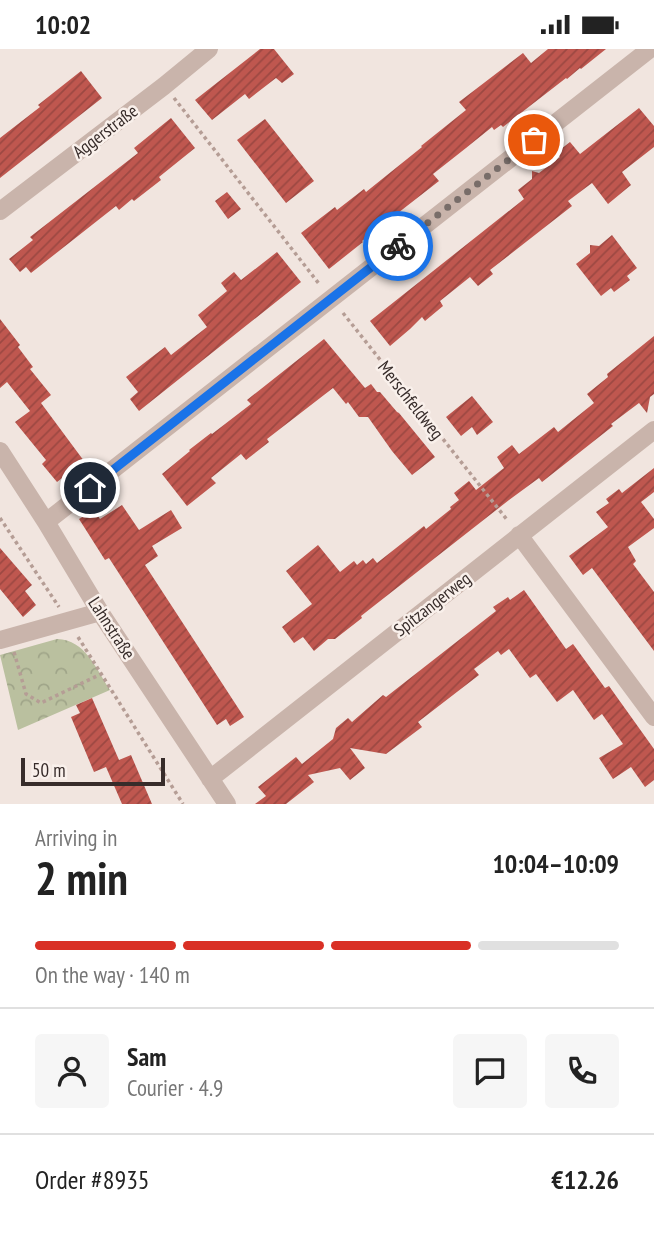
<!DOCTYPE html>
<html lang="en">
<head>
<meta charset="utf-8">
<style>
	body { margin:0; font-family:"PT Sans Narrow",sans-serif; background:#f6f6f6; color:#222; height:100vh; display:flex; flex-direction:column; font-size:26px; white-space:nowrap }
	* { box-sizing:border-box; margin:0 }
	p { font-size:23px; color:#767676 }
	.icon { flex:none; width:38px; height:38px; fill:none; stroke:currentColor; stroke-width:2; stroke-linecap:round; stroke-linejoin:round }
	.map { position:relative; height:755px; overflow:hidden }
	.details { display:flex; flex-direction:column; background:#fff; flex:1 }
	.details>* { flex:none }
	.scale { position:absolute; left:21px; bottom:18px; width:144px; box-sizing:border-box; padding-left:7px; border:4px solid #372c2a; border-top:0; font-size:19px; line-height:24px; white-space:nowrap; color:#372c2a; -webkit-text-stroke:5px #f9f0eb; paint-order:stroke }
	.pin { position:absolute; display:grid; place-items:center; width:60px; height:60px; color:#fff; margin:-30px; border:4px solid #fff; border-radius:50%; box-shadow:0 2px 7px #0007 }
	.courier { position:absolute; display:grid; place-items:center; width:70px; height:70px; margin:-35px; border:5px solid #1a73e8; border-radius:50%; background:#fff; color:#222; box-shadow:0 2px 9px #0007 }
	.headline em { font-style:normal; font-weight:800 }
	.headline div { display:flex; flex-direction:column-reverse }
	.headline { display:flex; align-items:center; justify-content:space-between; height:119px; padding:0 35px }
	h1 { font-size:46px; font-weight:800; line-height:52px }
	.bar { display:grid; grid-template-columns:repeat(4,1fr); gap:10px 7px; align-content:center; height:84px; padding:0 35px }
	.bar i { height:9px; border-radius:5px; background:#e0e0e0 }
	.bar .active { background:#d93025 }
	.bar p { grid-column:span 4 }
	.line { display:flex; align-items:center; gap:18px; padding:0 35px; border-top:2px solid #e0e0e0 }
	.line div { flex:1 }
	.round { display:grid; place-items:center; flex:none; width:74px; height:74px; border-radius:7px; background:#f6f6f6 }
	.status { display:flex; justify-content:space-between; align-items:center; height:49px; padding:0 35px; background:#fff; direction:ltr }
	.status svg { height:19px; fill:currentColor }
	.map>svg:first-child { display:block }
	.park { fill:url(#park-crowns) }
	.building { fill:url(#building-hatch) }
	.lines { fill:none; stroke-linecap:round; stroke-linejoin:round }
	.path { stroke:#b59d95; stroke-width:3.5; stroke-dasharray:3.5 3.5; stroke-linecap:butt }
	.minor { stroke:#c9b4ab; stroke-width:18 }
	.done { stroke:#786d69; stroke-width:7; stroke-dasharray:0 12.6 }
	.route { stroke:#1a73e8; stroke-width:9 }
	.labels { text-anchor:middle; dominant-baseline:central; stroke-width:5; stroke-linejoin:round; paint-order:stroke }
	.street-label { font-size:18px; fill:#372c2a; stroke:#f9f0eb }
</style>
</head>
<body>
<div class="status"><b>10:02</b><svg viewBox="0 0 49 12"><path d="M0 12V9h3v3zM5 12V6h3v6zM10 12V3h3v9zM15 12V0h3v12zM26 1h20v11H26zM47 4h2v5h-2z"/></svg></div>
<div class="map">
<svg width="654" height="755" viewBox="0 0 654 755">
	<defs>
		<pattern id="park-crowns" width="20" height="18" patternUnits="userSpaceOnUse" patternTransform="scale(1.75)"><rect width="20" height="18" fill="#bac09f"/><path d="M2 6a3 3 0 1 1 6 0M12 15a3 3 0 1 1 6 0" fill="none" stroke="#a0a589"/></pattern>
		<pattern id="building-hatch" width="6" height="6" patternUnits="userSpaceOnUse" patternTransform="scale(1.75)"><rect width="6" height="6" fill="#bf574f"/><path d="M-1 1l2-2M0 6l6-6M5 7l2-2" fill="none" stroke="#9c4842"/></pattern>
	</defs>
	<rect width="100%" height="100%" fill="#f1e5df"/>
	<path class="park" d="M57,590C86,591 96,620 110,641L18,681L0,606Z"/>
	<path class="building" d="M260,0H274L294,25L282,34L276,29L249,50L245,45L212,71L195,51Z
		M548,0H606L581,20L580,19L567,30L566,29L503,78L501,76L494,81L492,78L466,99L433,125L439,132L362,192L363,193L329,220L301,184L335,158L337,161L364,140L366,143L422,98L421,97L466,61L459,53L523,4L531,14Z
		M81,22L102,49L0,129V89L40,58L38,56Z
		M639,59L654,77V98L622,123L631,136L608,155L592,134L568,152L572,157L490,221L493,225L478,237L470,228L440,252L443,257L425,272L422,268L410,280L390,297L370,272L524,150L518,141L532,130V122L539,124L560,108L556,104L570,93L580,105Z
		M171,69L195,99L159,128L161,131L134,152L132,150L119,161L116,157L31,224L26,218L20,223L9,210L33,191L30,188L138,104L134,99Z
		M265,70L314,132L286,154L237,91Z
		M227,143L241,160L228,170L215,152Z
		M612,186L637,219L627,227L630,231L614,243L611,239L601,247L576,215L590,204V196L599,197Z
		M277,203L301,233L139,362L130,350L138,343L126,328L165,298L171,306L207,278L198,266L227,242L221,234L234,223L241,231Z
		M0,270L20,296L18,298L33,318L30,320L51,346L41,354L84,412L57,433L42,415L46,411L15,373L30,362L7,333L0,339Z
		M654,287V345L650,348L647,364L639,354L611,375L613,377L542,433L539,429L509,451L361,567L362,569L335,590H328L314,602L303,588L294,594L282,578L312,555L286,522L318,496L340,523L354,512L357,516L363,511L366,515L373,509L377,514L424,477L426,480L451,460L450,458L459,451L454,444L469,432L476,441L504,419L497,408L512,396L519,405L554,378L558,383L594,354L587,345L608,328L607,325Z
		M324,290L365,339L371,335L377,343H380L397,363L399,364L435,408L412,426L392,402L368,368H359L348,353L346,355L333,339L267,390L269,393L246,411L241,405L211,429L216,434L187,457L162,425L190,402L189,401L211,384L212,385L251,355L247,351Z
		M472,347L493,373L477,386L472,378L461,387L446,368Z
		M654,419V443L641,453L654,470V479L628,498L636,512L633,515L654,543V602L592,519L583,526L569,507L608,478L596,463L609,454L606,450L619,440L622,444Z
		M122,456L139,481L171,461L182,479L152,497L158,507L145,516L244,668L230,677L226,670L217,676L109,509L105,511L79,470L94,461L100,470Z
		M0,499L32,536L25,542L36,556L23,568L0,540Z
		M524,541L566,600L573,595L605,639L609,637L654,700V731L645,738L631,718L613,730L599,709L623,695L602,665L594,671L573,641L557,653L536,625L530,629L509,600L501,606L498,602L474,620L479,626L418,673L422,678L386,705L350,699L365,719L350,731L340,719L308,726L314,733L286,755H255L266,747L258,738L296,708L302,715L333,690L336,679L348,669L352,673L383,646L386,648L496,562L493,558L508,548L510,551Z
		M92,649L119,711L131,706L152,755H122L106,718L94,723L71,668L80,664L76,656Z"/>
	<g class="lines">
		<path class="path" d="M174,49L320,236
			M343,264L508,472
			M0,469L59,558
			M78,588L183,755
			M14,603L26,645L41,654L101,625"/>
		<path class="minor" d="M0,162L164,37L209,0
			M0,402L46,473L100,563L227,755
			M46,473L650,0
			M519,486L654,668
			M0,591L100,563
			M210,730L654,381"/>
	</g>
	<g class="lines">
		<path class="done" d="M398,197L534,91"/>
		<path class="route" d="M90,439L398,197"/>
	</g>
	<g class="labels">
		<g class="street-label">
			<text transform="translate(105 82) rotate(-37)">Aggerstraße</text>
			<text transform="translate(411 351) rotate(52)">Merschfeldweg</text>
			<text transform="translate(432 555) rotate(-38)">Spitzangerweg</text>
			<text transform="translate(112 579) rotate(57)">Lahnstraße</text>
		</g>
	</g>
</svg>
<div class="scale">50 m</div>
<div class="pin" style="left:534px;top:91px;background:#ea580c"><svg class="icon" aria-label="bag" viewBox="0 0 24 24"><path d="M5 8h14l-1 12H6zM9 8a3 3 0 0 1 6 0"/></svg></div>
<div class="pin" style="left:90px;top:439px;background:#1f2937"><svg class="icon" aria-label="home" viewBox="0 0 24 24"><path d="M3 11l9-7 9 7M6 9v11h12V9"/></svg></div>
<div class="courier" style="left:398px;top:197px"><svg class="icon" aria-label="bike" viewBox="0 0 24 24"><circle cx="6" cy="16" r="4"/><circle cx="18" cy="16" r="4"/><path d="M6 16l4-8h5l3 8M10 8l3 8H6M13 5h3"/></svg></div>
</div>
<section class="details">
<div class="headline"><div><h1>2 min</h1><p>Arriving in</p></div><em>10:04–10:09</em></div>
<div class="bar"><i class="active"></i><i class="active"></i><i class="active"></i><i></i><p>On the way · 140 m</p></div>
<div class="line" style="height:126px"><a class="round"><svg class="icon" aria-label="person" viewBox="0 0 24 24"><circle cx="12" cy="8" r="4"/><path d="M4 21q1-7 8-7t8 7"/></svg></a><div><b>Sam</b><p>Courier · 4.9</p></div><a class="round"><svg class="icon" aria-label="chat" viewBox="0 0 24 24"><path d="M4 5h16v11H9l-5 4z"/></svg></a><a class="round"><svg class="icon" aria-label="phone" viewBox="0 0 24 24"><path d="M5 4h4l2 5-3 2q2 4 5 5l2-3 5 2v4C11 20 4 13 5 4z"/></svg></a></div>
<div class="line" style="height:91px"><div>Order #8935</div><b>€12.26</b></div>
</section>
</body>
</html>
